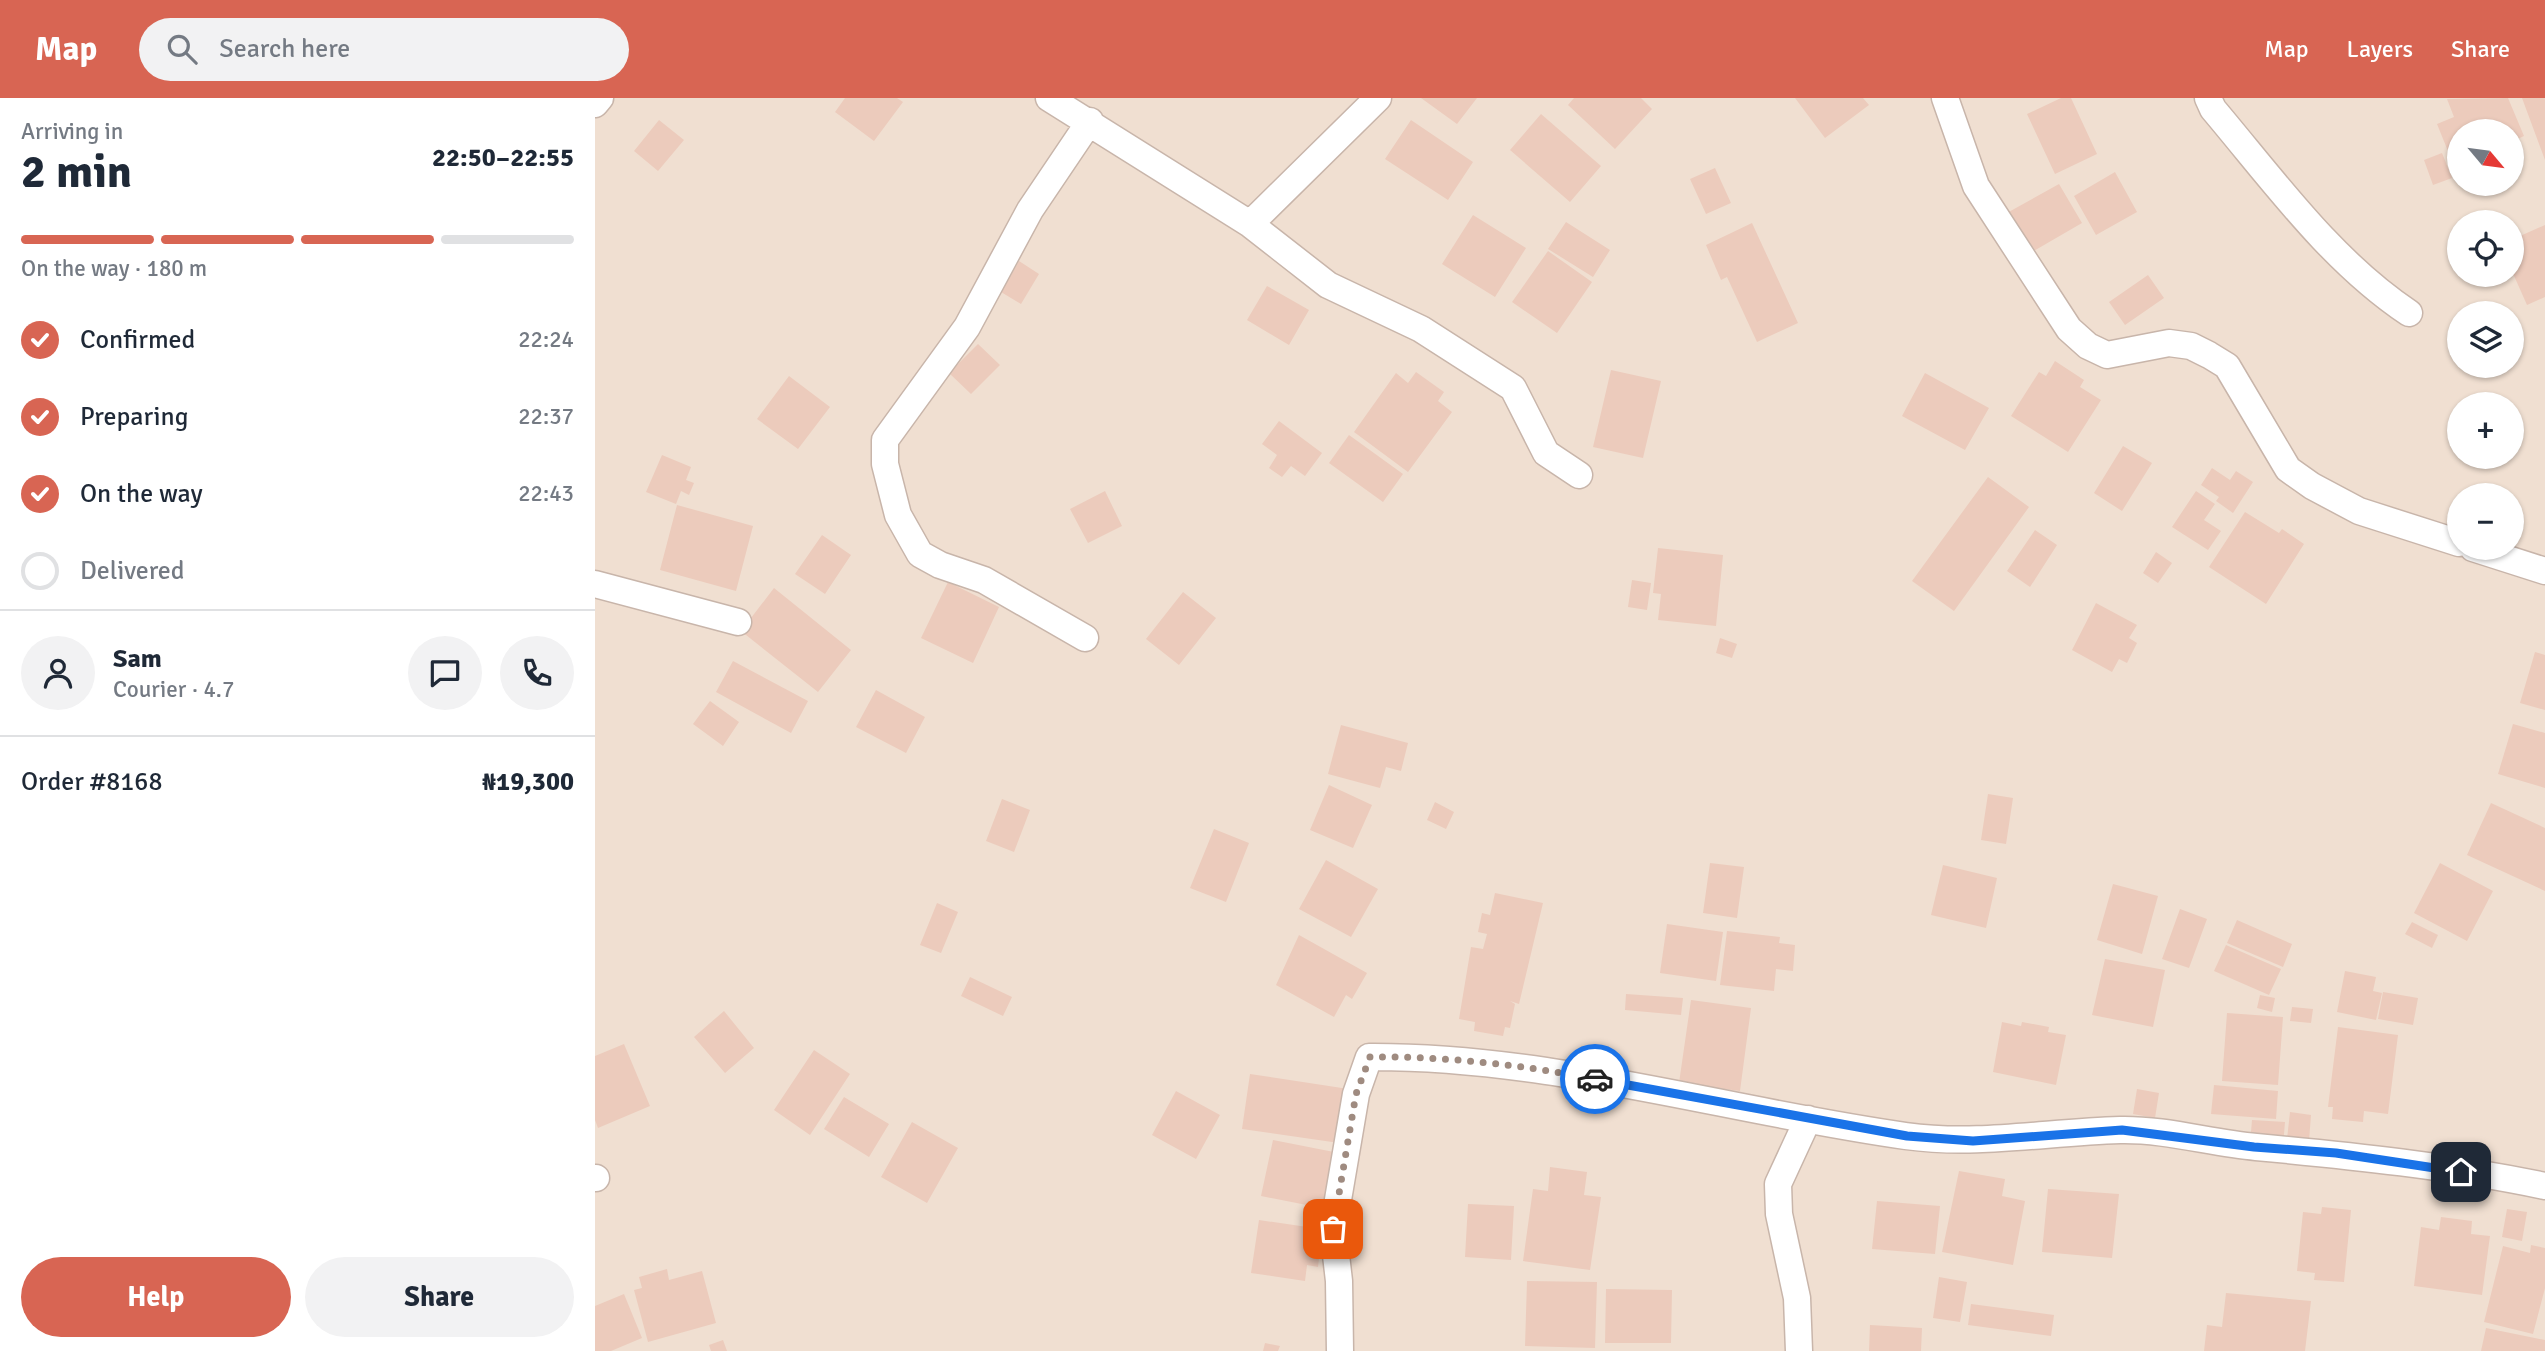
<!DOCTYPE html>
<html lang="en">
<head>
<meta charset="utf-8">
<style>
	body { margin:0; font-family:Signika,sans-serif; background:#f2f2f3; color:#1f2937; height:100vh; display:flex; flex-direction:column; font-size:26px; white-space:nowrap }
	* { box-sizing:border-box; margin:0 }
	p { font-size:23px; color:#747a83 }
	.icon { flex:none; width:38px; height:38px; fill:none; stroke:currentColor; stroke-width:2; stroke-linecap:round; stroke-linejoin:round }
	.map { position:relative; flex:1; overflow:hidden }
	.panel { display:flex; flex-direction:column; background:#fff; width:595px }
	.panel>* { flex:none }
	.needle { width:46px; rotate:119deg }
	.buttons { position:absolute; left:1852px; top:21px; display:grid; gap:14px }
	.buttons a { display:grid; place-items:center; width:77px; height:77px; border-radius:50%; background:#fff; box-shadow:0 2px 5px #0004; font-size:35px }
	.pin { position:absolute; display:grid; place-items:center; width:60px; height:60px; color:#fff; margin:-30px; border-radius:14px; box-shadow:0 4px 10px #0006 }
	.courier { position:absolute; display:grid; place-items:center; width:70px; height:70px; margin:-35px; border:5px solid #1a73e8; border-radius:50%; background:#fff; color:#222; box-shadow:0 2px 9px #0007 }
	.summary em { font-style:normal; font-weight:700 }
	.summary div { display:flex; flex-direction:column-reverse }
	.summary { display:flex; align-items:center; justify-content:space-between; height:119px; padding:0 21px }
	h1 { font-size:46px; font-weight:700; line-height:52px }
	.bar { display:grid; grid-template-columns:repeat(4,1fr); gap:10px 7px; align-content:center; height:84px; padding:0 21px }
	.bar i { height:9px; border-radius:5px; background:#e0e1e3 }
	.bar .current { background:#d86553 }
	.bar p { grid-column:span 4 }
	.line { display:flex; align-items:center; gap:18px; padding:0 21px; border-top:2px solid #e0e1e3 }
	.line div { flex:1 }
	.round { display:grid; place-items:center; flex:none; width:74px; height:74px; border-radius:37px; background:#f2f2f3 }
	ol { padding:0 21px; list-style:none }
	li { display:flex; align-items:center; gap:21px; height:77px }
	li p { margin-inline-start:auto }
	li .icon { padding:7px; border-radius:50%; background:#d86553; color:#fff; stroke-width:4 }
	li:last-child { color:#747a83 }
	li i { width:38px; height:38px; border:4px solid #e0e1e3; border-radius:50% }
	.primary-button { display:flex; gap:14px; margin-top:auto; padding:14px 21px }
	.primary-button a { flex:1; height:80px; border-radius:42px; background:#d86553; color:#fff; font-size:28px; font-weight:700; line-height:80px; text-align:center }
	.primary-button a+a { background:#f2f2f3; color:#1f2937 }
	header { display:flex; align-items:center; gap:42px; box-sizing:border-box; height:98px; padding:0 35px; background:#d86553; color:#fff }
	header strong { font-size:33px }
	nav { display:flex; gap:38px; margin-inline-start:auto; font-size:24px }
	.search { width:490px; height:63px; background:#f2f2f3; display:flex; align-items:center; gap:18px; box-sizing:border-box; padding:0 24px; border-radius:38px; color:#747a83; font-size:26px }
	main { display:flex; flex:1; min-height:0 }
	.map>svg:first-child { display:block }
	.residential { fill:#f0dfd1; fill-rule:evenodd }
	.building { fill:#eccbbc }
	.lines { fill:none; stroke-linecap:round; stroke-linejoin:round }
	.minor-casing { stroke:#c8b5aa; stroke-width:29 }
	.minor { stroke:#fff; stroke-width:26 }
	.done { stroke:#9f8b80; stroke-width:7; stroke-dasharray:0 12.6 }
	.route { stroke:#1a73e8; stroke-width:9 }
</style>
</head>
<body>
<header>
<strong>Map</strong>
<div class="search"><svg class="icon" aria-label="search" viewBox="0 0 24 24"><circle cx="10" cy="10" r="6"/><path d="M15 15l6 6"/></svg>Search here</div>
<nav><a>Map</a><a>Layers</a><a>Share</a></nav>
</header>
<main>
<section class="panel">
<div class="summary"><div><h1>2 min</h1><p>Arriving in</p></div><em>22:50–22:55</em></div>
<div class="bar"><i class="current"></i><i class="current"></i><i class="current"></i><i></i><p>On the way · 180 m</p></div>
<ol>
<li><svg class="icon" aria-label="check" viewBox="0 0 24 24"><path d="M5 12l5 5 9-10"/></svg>Confirmed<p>22:24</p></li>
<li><svg class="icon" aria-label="check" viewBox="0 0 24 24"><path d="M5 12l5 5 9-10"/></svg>Preparing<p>22:37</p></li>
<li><svg class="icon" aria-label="check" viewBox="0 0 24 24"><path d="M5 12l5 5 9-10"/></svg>On the way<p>22:43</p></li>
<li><i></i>Delivered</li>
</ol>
<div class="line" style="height:126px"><a class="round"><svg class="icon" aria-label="person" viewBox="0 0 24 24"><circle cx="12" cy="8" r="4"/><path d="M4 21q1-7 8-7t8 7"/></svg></a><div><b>Sam</b><p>Courier · 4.7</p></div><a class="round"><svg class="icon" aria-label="chat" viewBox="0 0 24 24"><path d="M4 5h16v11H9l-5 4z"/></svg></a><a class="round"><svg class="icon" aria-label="phone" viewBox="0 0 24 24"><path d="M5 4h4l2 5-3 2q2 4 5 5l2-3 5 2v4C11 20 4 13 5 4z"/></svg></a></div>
<div class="line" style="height:91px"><div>Order #8168</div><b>₦19,300</b></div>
<div class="primary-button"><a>Help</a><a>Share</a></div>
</section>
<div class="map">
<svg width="1950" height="1253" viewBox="0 0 1950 1253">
	<rect width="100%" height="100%" fill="#f9eee2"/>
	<path class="residential" d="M0,0H1950V1253H0ZM1864,33H1916V86H1864ZM1864,124H1916V177H1864ZM1864,215H1916V268H1864ZM1864,306H1916V359H1864ZM1864,397H1916V450H1864Z"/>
	<path class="building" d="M250,0H302L308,4L279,43L240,14Z
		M826,0H882L862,26Z
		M979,0H1046L1057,11L1020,51L973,7Z
		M1200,0H1268L1274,7L1230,40Z
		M1466,0H1476L1502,56L1460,76L1432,16Z
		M1913,0L1929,38L1916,44V33H1864V66L1859,68L1842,26L1859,19L1852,1Z
		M1927,0H1950V62Z
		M946,16L1006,68L975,104L915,52Z
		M64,22L89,42L63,73L39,53Z
		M816,22L878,64L853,102L790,61Z
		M1847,55L1857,80L1838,87L1829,62Z
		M1120,70L1136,105L1111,116L1095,81Z
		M1520,74L1542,114L1501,137L1479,98Z
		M1464,86L1487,125L1437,154L1401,121Z
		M878,117L931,150L900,199L847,166Z
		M971,124L1015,152L998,179L953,151Z
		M1157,125L1203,225L1162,244L1132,179L1126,182L1111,147Z
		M1950,127V199L1932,207L1916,171V142Z
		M953,153L997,184L962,235L917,204Z
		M424,163L444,176L426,206L406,194Z
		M1553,177L1569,200L1530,227L1514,204Z
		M672,188L714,212L694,247L652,222Z
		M383,246L405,267L376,296L354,275Z
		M1460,263L1489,282L1485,289L1506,302L1473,354L1416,318L1444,274L1451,278Z
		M1016,272L1066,283L1048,360L998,349Z
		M821,274L849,294L843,303L857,314L813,374L759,334L801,275L813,285Z
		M1330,275L1394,310L1370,352L1307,318Z
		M194,278L235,309L203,351L162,321Z
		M684,323L727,355L710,378L696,368L687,379L674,370L682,357L667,346Z
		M754,337L808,376L788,404L734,365Z
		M1528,348L1557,365L1527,413L1499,395Z
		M67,357L96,369L91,382L99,385L94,397L86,393L81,406L51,394Z
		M1617,370L1635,382L1641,373L1658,384L1638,415L1621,403L1624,399L1606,387Z
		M1393,379L1434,409L1359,513L1317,483Z
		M510,393L527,428L493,445L475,411Z
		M1601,393L1620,406L1609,422L1626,433L1613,452L1577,429Z
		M82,407L158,428L141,493L65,472Z
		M1650,414L1684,435L1687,431L1709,446L1671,506L1614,469Z
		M1440,432L1462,447L1435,489L1412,473Z
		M227,437L256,457L230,496L200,476Z
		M1063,450L1128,457L1121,528L1063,522L1066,496L1058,495Z
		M1561,454L1577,465L1563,485L1548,475Z
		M1037,482L1056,485L1052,512L1033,509Z
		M353,484L404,509L378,565L326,540Z
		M179,490L256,552L223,594L146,533Z
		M588,494L621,520L584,567L551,541Z
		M1501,505L1542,527L1534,540L1542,545L1532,565L1524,561L1517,574L1477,552Z
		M1125,540L1142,546L1137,560L1121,555Z
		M1940,554L1950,557V612L1925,605Z
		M138,563L213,603L196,635L121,594Z
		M281,592L330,619L311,655L261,629Z
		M115,603L144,624L128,648L98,626Z
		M1918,626L1950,635V690L1903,676Z
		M746,627L813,645L806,673L791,669L785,690L733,676Z
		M734,687L777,707L758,750L715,732Z
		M1393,696L1418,700L1411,746L1386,742Z
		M407,701L435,712L419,754L391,743Z
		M840,704L859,714L851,731L832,722Z
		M1896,705L1950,730V793L1872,757Z
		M619,731L654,745L631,804L595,790Z
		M731,762L783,791L756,839L704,811Z
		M1115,765L1149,769L1142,820L1108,815Z
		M1845,765L1898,793L1872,843L1819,815Z
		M1348,767L1402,780L1391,830L1336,817Z
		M1518,786L1563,798L1547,856L1502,842Z
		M900,795L948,805L924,906L915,903L920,906L915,930L910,929L908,938L879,933L880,924L864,921L876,849L888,851L892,836L883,834L887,815L895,817Z
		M342,805L363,814L346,855L325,847Z
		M1585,811L1612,821L1594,870L1567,861Z
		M1642,822L1697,846L1688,869L1632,845Z
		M1817,824L1843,837L1837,850L1810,836Z
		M1072,826L1128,834L1121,883L1065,875Z
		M1132,833L1185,839L1184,845L1200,847L1198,873L1181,871L1179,893L1125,887Z
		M704,837L772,875L757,901L751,897L739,919L681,887Z
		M1631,847L1686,871L1674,897L1619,873Z
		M1510,861L1570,872L1558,929L1497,917Z
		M1750,873L1781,879L1778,893L1787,895L1781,922L1742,914Z
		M375,879L417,899L408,918L366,898Z
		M1788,894L1823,900L1818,927L1783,921Z
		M1031,896L1088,900L1086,917L1030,912Z
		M1665,897L1680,900L1677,914L1662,910Z
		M1096,902L1156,910L1145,993L1084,985Z
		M1697,909L1718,911L1716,925L1695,923Z
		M129,913L159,950L130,975L99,939Z
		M1632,915L1688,919L1683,987L1627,983Z
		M1407,924L1426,928L1427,924L1454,929L1453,934L1471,937L1461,987L1398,974Z
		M1743,929L1803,937L1793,1016L1769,1013L1768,1024L1737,1021L1738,1009H1733Z
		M29,946L55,1008L3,1030L0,1022V958Z
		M219,952L255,976L215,1037L179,1012Z
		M655,976L760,992L751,1046L647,1031Z
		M1619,987L1683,993L1681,1021L1616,1016Z
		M1542,991L1564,995L1560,1020L1538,1016Z
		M581,993L625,1017L601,1061L557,1037Z
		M249,999L294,1026L274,1059L229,1031Z
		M1695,1014L1716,1017L1714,1043L1692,1041Z
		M1657,1022L1690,1024L1688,1048L1655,1046Z
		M317,1024L363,1050L332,1105L286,1079Z
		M678,1042L744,1055L732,1111L666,1098Z
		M955,1069L992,1074L989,1097L1006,1099L995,1172L928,1163L938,1091L953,1093Z
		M1364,1073L1410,1081L1407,1098L1430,1103L1418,1167L1347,1154Z
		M1453,1091L1524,1096L1517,1160L1447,1154Z
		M1282,1103L1345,1108L1340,1156L1277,1151Z
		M873,1106L919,1108L916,1162L870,1159Z
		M1727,1109L1756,1112L1749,1184L1719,1182L1720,1175L1702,1173L1708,1114L1726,1116Z
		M1912,1111L1932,1114L1927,1143L1907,1139Z
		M1846,1119L1877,1123L1876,1136L1895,1138L1887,1197L1819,1188L1826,1129L1844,1132Z
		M664,1122L719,1130L717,1142L726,1143L723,1169L712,1167L710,1183L656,1175Z
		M1936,1147L1950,1150V1190L1938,1236L1889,1224L1908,1148L1935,1155Z
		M72,1171L74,1182L107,1173L121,1225L53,1244L39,1192L47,1190L44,1179Z
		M1344,1179L1372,1184L1365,1224L1338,1220Z
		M932,1183L1002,1184L1000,1250L930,1248Z
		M1011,1191L1077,1192L1076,1245H1010Z
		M1631,1195L1716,1203L1710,1253H1609L1612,1227L1627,1229Z
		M29,1196L47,1240L16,1253H0V1208Z
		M1376,1206L1459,1217L1456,1238L1373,1227Z
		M1275,1227L1327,1230L1326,1253H1274Z
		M1891,1230L1950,1242V1253H1886Z
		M128,1242L132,1253H116L114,1247Z
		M670,1245L685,1248L683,1253H668Z"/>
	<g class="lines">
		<g class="minor-casing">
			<path id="minor" d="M454,0L655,126L733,187L826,231L918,290L951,355L984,377
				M1350,0L1381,88L1474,231L1493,248L1512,257L1574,245L1596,248L1614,257L1632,268L1693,371L1717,388L1764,413L1864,445
				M1613,0L1618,11C1678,82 1736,163 1814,215
				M0,6L5,0
				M655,126L783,0
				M1878,450L1950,473
				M0,486L143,524
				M490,540L389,482L345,467L325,456L303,417L290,366V342L372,229L435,112L495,23
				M0,1080H1
				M745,1253L744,1183L738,1131L761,996L774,959C956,958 1132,1013 1311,1038C1383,1048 1452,1034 1525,1032C1570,1031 1616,1045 1661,1049C1758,1058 1855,1068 1950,1088
				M1204,1253L1202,1200L1184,1116L1183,1086L1213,1021"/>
		</g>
		<use href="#minor" class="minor"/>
	</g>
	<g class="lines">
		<path class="done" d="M738,1131L761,996L775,959C849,958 927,967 1000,981"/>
		<path class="route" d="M1000,981L1312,1038L1378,1043L1527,1032L1659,1049L1741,1055L1866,1074"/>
	</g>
</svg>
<div class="buttons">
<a><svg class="needle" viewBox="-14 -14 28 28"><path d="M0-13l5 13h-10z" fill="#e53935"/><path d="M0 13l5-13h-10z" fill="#747a83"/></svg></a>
<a><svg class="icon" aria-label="locate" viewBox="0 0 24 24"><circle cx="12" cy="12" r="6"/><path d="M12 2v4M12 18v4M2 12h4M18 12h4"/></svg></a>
<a><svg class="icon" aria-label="layers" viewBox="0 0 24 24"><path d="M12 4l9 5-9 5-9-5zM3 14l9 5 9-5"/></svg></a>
<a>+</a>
<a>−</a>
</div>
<div class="pin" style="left:738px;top:1131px;background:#ea580c"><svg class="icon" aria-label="bag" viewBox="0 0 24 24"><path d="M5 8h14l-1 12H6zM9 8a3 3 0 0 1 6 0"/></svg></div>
<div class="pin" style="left:1866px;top:1074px;background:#1f2937"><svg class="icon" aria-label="home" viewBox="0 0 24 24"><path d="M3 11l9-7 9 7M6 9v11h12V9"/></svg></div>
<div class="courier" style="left:1000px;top:981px"><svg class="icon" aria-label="car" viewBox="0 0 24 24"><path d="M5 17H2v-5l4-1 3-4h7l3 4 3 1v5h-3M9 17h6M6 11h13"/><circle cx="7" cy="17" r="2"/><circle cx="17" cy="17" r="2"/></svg></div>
</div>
</main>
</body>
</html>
